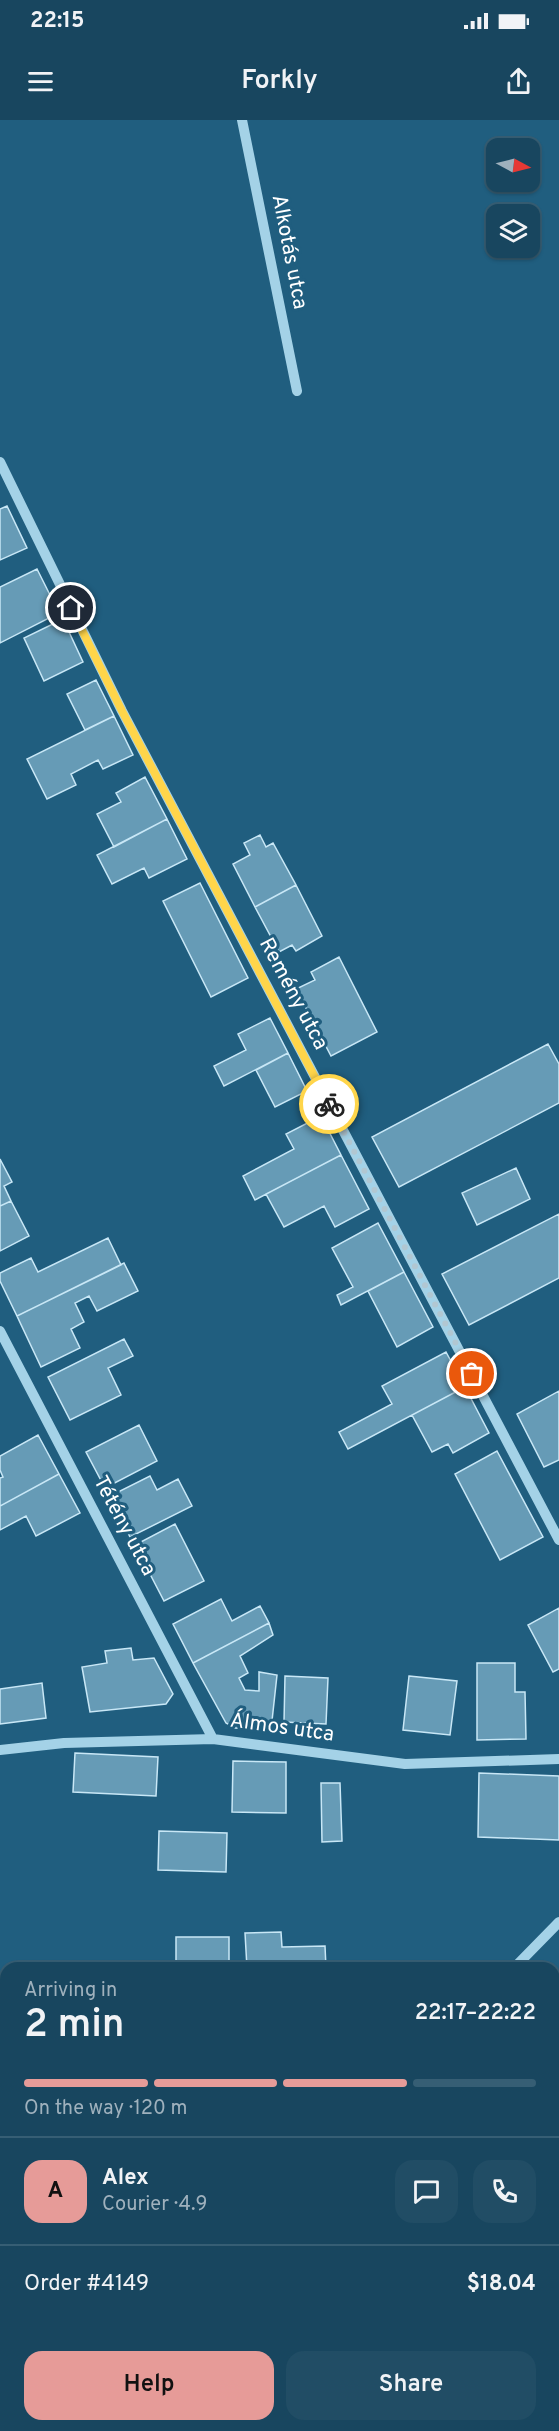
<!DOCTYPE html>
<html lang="en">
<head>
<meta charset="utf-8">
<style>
	body { margin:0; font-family:Overpass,sans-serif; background:#214d65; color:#f1f3f6; height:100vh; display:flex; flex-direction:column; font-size:22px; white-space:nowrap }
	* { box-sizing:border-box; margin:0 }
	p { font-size:20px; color:#9fb1bd }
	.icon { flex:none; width:33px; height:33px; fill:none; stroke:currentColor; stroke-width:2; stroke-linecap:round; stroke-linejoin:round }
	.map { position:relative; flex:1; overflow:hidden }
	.panel { position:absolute; left:0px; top:1842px; width:560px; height:470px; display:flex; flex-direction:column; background:#18465f; border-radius:18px 18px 0 0; box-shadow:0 2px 4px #0004,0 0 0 2px #365e74 }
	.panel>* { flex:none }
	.needle { width:39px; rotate:97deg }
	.controls { position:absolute; left:486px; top:18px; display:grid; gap:12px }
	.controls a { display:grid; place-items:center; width:54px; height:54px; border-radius:12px; background:#18465f; box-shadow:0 2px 4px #0004,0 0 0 2px #365e74; font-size:30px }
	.pin { position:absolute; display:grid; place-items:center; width:51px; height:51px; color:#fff; margin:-26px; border:3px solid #fff; border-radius:50%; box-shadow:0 2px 6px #0007 }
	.courier { position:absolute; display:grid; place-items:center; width:60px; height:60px; margin:-30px; border:4px solid #ffd54a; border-radius:50%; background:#fff; color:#222; box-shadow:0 2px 8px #0007 }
	.head em { font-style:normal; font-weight:600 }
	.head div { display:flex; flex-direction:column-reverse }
	.head { display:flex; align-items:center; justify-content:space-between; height:102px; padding:0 24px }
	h1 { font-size:39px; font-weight:600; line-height:45px }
	.bar { display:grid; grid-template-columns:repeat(4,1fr); gap:9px 6px; align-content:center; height:72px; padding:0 24px }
	.bar i { height:8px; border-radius:4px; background:#365e74 }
	.bar .selected { background:#e69b98 }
	.bar p { grid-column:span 4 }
	.line { display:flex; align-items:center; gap:15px; padding:0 24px; border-top:2px solid #365e74 }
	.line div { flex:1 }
	.round { display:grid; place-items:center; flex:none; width:63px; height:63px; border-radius:18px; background:#214d65 }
	.cta { display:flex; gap:12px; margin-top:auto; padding:12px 24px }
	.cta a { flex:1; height:69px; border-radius:18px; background:#e69b98; color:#111; font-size:24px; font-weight:600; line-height:69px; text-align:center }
	.cta a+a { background:#214d65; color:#f1f3f6 }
	.status { display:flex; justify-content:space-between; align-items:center; height:42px; padding:0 30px; background:#18465f; direction:ltr }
	.status svg { height:16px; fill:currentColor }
	header { display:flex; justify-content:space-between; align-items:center; height:78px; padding:0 24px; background:#18465f; font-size:27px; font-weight:600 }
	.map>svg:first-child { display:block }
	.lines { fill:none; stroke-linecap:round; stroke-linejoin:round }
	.stream { stroke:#98cfe9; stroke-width:9 }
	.building { fill:#669bb6; stroke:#c8e7f6; stroke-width:1.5 }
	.minor { stroke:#a4d2e7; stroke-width:10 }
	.done { stroke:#b1c7d2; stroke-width:6; stroke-dasharray:0 10.8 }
	.route { stroke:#ffd54a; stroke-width:8 }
	.labels { text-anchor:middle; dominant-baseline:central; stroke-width:6; stroke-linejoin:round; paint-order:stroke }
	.street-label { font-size:21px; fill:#fff; stroke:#205e7f }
</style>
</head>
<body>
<div class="status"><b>22:15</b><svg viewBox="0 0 49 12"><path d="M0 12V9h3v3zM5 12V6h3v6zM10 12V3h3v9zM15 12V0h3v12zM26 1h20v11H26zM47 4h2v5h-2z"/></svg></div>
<header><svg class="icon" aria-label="menu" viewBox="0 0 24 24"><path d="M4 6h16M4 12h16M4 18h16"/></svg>Forkly<svg class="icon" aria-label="share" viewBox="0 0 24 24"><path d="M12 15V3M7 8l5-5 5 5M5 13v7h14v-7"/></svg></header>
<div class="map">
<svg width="559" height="2311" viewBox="0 0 559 2311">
	<rect width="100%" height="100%" fill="#205e7f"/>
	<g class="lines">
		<path class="stream" d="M0,2060L6,2062
			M215,2306L219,2311"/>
	</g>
	<path class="building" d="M7,386L27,428L0,440V389Z
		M37,449L59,493L0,523V467Z
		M63,499L83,542L44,561L24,518Z
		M96,560L114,596L85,610L67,574Z
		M114,596L133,635L103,649L98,640L71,654L76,665L47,679L27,639Z
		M145,657L167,699L114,727L97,694L121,682L116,673Z
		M167,699L187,739L149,758L144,748L112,764L97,735Z
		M260,715L266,727L273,723L296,765L255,787L233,744L250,735L244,723Z
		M200,763L248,858L211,877L163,781Z
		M296,765L322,816L296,831L292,825L279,832L255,787Z
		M339,837L377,912L331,936L296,869L315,860L311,852Z
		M270,898L288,933L224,966L214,946L246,930L238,914Z
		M548,924L559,944V983L399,1067L372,1017Z
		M288,933L307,971L275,987L256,950Z
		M321,996L341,1035L255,1080L243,1056L294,1029L286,1014Z
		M341,1035L369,1089L335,1107L324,1086L284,1107L266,1074Z
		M0,1039L12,1062L4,1066L11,1081L0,1086Z
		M516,1048L530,1079L477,1105L462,1073Z
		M11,1081L29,1116L0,1131V1086Z
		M559,1094V1158L469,1205L442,1154Z
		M378,1103L404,1152L341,1185L337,1175L353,1167L332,1128Z
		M108,1118L121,1145L17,1196L0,1161V1153L31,1138L38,1152Z
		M124,1143L138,1171L97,1191L89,1176L75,1183L84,1202L71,1209L80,1228L41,1247L17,1196Z
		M404,1152L433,1207L397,1227L368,1171Z
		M124,1219L133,1236L108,1248L121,1275L70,1300L48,1257Z
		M446,1232L465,1267L348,1329L339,1312L392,1284L382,1266Z
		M465,1267L489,1313L453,1333L448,1324L432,1332L412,1295Z
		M559,1271V1340L544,1347L517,1294Z
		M139,1305L157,1341L105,1368L86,1332Z
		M38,1315L59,1354L0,1386V1358L3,1357L0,1350V1336Z
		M497,1331L543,1417L500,1440L455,1354Z
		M59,1354L80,1393L36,1416L26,1396L0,1410V1386Z
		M150,1356L157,1370L178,1359L192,1386L130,1417L110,1376Z
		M175,1404L204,1461L164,1481L135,1425Z
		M221,1479L232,1501L260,1486L269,1503L193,1543L173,1504Z
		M559,1488V1549L553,1552L528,1505Z
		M269,1503L273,1515L240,1536L248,1553L239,1558L245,1570L259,1571V1552L277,1555L271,1610L235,1608L226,1603L193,1543Z
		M131,1528L133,1540L154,1538L173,1574L166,1584L90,1592L82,1547L107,1543L105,1531Z
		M477,1543H515V1572H525L526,1619L477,1620Z
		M285,1556L328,1558L326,1604L284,1602Z
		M409,1556L457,1561L450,1615L403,1610Z
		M42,1563L46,1598L0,1604V1569Z
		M75,1633L158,1637L156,1676L73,1672Z
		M233,1641L286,1642V1693L232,1692Z
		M479,1653L559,1656V1720L478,1717Z
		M321,1663H340L342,1721L322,1722Z
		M159,1711L227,1713L226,1752L158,1750Z
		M281,1812L282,1827L325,1826L326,1848H247L245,1813Z
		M176,1817H229V1844H176Z"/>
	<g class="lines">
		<path class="minor" d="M242,0L297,271
			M0,342L122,591L559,1420
			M0,1211L213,1619
			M0,1630L64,1623L213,1619L405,1644L559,1639
			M514,1848L559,1802
			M0,2210H6
			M0,2245L6,2305"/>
	</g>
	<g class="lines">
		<path class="done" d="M329,984L472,1254"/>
		<path class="route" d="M71,488L122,591L329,984"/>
	</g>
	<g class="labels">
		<g class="street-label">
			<text transform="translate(289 132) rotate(79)">Alkotás utca</text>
			<text transform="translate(293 874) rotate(62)">Remény utca</text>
			<text transform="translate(124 1406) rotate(62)">Tétény utca</text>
			<text transform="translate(282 1608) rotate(8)">Álmos utca</text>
		</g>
	</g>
</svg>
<div class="controls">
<a><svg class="needle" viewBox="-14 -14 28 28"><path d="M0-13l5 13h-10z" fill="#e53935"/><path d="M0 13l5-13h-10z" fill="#9fb1bd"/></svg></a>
<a><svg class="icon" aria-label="layers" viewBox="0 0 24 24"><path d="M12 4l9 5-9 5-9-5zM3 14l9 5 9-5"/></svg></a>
</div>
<div class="pin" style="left:472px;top:1254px;background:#ea580c"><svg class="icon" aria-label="bag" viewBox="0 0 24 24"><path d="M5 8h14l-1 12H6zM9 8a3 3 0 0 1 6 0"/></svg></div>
<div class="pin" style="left:71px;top:488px;background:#1f2937"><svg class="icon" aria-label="home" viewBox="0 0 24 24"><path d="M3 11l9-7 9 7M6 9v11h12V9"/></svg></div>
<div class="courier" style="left:329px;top:984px"><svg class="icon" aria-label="bike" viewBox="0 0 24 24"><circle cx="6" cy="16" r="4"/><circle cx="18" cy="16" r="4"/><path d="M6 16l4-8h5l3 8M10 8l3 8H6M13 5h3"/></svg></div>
<section class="panel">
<div class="head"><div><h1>2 min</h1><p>Arriving in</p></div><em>22:17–22:22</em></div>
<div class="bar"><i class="selected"></i><i class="selected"></i><i class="selected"></i><i></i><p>On the way · 120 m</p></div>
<div class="line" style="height:108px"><b class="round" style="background:#e69b98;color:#111">A</b><div><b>Alex</b><p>Courier · 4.9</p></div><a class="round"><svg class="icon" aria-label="chat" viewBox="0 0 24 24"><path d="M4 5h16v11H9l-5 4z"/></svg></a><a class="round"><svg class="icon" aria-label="phone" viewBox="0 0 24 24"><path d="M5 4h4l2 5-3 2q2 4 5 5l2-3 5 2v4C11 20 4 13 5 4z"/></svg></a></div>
<div class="line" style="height:78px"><div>Order #4149</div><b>$18.04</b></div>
<div class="cta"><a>Help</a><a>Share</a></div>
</section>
</div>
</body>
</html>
